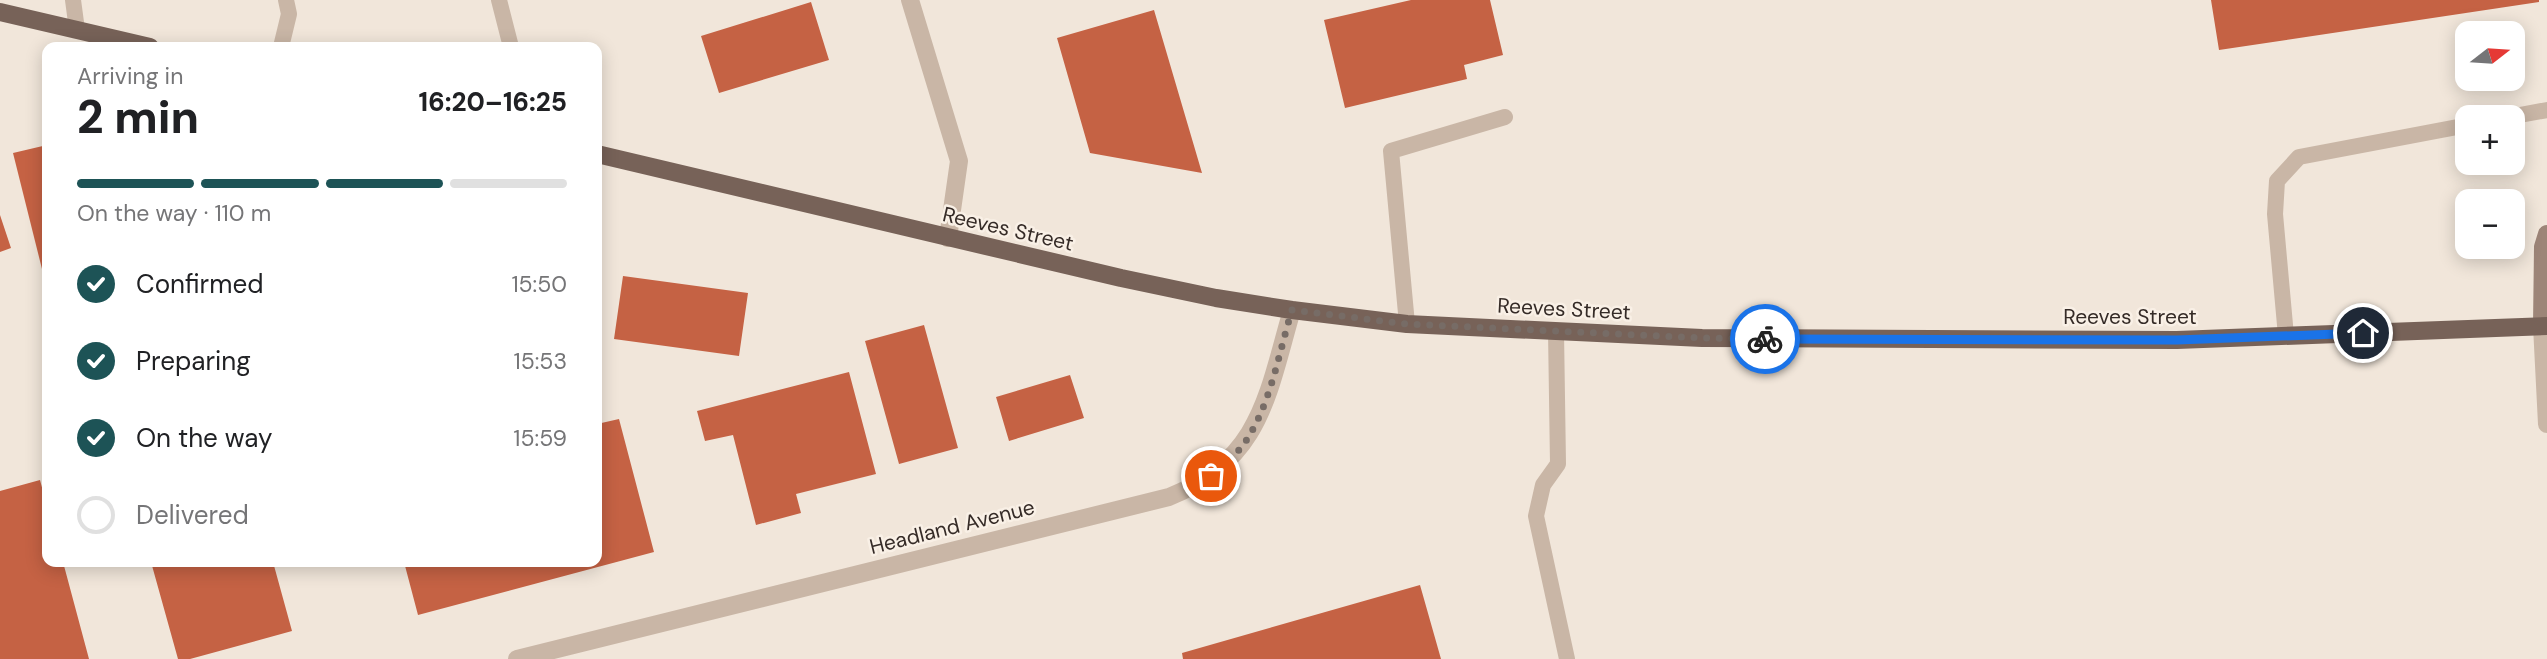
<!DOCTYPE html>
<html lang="en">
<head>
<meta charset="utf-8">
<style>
	body { margin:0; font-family:"DM Sans",sans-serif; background:#f6f6f6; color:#202124; height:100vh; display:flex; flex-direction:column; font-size:26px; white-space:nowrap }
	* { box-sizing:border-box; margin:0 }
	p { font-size:23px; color:#757577 }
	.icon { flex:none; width:38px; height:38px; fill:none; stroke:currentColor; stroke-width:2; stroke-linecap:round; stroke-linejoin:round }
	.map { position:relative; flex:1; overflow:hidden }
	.drawer { position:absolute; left:42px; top:42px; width:560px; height:525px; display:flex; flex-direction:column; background:#fff; border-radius:14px; box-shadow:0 4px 18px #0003 }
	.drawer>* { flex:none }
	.needle { width:46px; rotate:73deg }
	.tools { position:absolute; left:2455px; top:21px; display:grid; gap:14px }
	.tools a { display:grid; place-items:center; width:70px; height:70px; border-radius:14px; background:#fff; box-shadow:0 4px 18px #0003; font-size:35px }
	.pin { position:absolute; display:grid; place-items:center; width:60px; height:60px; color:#fff; margin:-30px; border:4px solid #fff; border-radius:50%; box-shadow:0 2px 7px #0007 }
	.courier { position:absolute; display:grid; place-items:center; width:70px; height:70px; margin:-35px; border:5px solid #1a73e8; border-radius:50%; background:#fff; color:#222; box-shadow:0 2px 9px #0007 }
	.headline em { font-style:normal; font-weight:800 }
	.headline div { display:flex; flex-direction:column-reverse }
	.headline { display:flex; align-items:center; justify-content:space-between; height:119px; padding:0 35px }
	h1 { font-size:46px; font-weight:800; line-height:52px }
	.bar { display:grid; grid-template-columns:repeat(4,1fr); gap:10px 7px; align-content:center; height:84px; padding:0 35px }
	.bar i { height:9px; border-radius:5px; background:#e0e0e0 }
	.bar .current { background:#1d5356 }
	.bar p { grid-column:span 4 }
	ol { padding:0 35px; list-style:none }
	li { display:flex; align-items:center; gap:21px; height:77px }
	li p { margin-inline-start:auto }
	li .icon { padding:7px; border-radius:50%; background:#1d5356; color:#fff; stroke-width:4 }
	li:last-child { color:#757577 }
	li i { width:38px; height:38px; border:4px solid #e0e0e0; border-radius:50% }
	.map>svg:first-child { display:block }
	.building { fill:#c56244 }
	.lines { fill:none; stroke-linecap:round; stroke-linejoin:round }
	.service { stroke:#c9b6a6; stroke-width:16 }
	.minor { stroke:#c9b6a6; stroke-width:18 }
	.secondary { stroke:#9d8578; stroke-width:18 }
	.primary { stroke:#776258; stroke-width:18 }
	.done { stroke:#776c66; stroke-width:7; stroke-dasharray:0 12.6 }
	.route { stroke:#1a73e8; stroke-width:9 }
	.labels { text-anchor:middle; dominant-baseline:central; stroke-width:5; stroke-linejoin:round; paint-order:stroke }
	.street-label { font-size:21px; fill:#352b27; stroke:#f9f0e6 }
</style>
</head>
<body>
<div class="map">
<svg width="2547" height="659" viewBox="0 0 2547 659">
	<rect width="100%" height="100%" fill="#f1e6da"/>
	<path class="building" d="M1411,0H1490L1503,55L1464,65L1467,79L1345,108L1324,20Z
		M2211,0H2539V2L2219,50Z
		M811,2L829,60L719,93L701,36Z
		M1154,10L1202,173L1090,153L1057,38Z
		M47,145V285H46L13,153Z
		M0,215L11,248L0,252Z
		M623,276L748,293L739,356L614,339Z
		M924,325L958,448L899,464L865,341Z
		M849,372L876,474L796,494L801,513L756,525L733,435L705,441L697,411Z
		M1070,375L1084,418L1009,441L996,397Z
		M619,419L654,552L418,615L404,562H597V424Z
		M40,480L47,506V562H63L89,659H0V491Z
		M151,562H273L292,631L190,659H178Z
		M1420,585L1441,659H1183L1182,653Z"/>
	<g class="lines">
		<path class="service" d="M73,0L77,30
			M499,0L511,47
			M281,47L289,14L286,0
			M2509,117L2547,110
			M1407,324L1391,151L1505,117
			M1556,331L1558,464L1543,485L1536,516L1567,659
			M2286,336L2275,214L2277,181L2299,157L2468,125"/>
		<path class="minor" d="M910,0L959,161L948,238
			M2542,326L2547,424
			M517,659L1169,497C1261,460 1267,396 1292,310"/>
		<path class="secondary" d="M2542,326L2543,247L2547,234"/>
		<path class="primary" d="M0,12L150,47
			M597,154L1121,278L1216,298L1292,310L1407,324L1702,338L2177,340L2547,326"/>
	</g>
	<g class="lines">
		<path class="done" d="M1211,476C1225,464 1240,452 1249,436C1272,398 1279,352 1292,310L1407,324L1702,338L1765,339"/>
		<path class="route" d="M1765,339L2177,340L2363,333"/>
	</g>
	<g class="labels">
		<g class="street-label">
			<text transform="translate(1008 229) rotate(13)">Reeves Street</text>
			<text transform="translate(1564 309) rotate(3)">Reeves Street</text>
			<text x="2130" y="317">Reeves Street</text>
			<text transform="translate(952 527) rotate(-14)">Headland Avenue</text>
		</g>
	</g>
</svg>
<div class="tools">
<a><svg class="needle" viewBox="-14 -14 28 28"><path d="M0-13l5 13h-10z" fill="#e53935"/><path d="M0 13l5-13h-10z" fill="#757577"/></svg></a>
<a>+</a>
<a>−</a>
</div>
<div class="pin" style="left:1211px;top:476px;background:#ea580c"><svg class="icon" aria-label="bag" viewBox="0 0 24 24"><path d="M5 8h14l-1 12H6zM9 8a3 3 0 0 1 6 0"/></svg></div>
<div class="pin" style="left:2363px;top:333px;background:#1f2937"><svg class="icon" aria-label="home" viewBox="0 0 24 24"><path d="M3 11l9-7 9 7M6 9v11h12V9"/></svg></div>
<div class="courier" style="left:1765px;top:339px"><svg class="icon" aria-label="bike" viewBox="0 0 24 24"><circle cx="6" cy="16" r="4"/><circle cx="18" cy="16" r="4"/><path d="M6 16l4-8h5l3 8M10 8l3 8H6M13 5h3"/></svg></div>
<section class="drawer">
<div class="headline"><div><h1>2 min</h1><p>Arriving in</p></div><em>16:20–16:25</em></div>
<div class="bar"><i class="current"></i><i class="current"></i><i class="current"></i><i></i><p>On the way · 110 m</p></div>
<ol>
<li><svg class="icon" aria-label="check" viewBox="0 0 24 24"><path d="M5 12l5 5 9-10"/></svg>Confirmed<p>15:50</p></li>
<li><svg class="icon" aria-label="check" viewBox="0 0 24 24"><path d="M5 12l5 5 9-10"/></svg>Preparing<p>15:53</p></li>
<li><svg class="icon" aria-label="check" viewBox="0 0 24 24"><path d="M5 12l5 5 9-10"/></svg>On the way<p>15:59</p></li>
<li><i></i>Delivered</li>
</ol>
</section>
</div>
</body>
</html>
